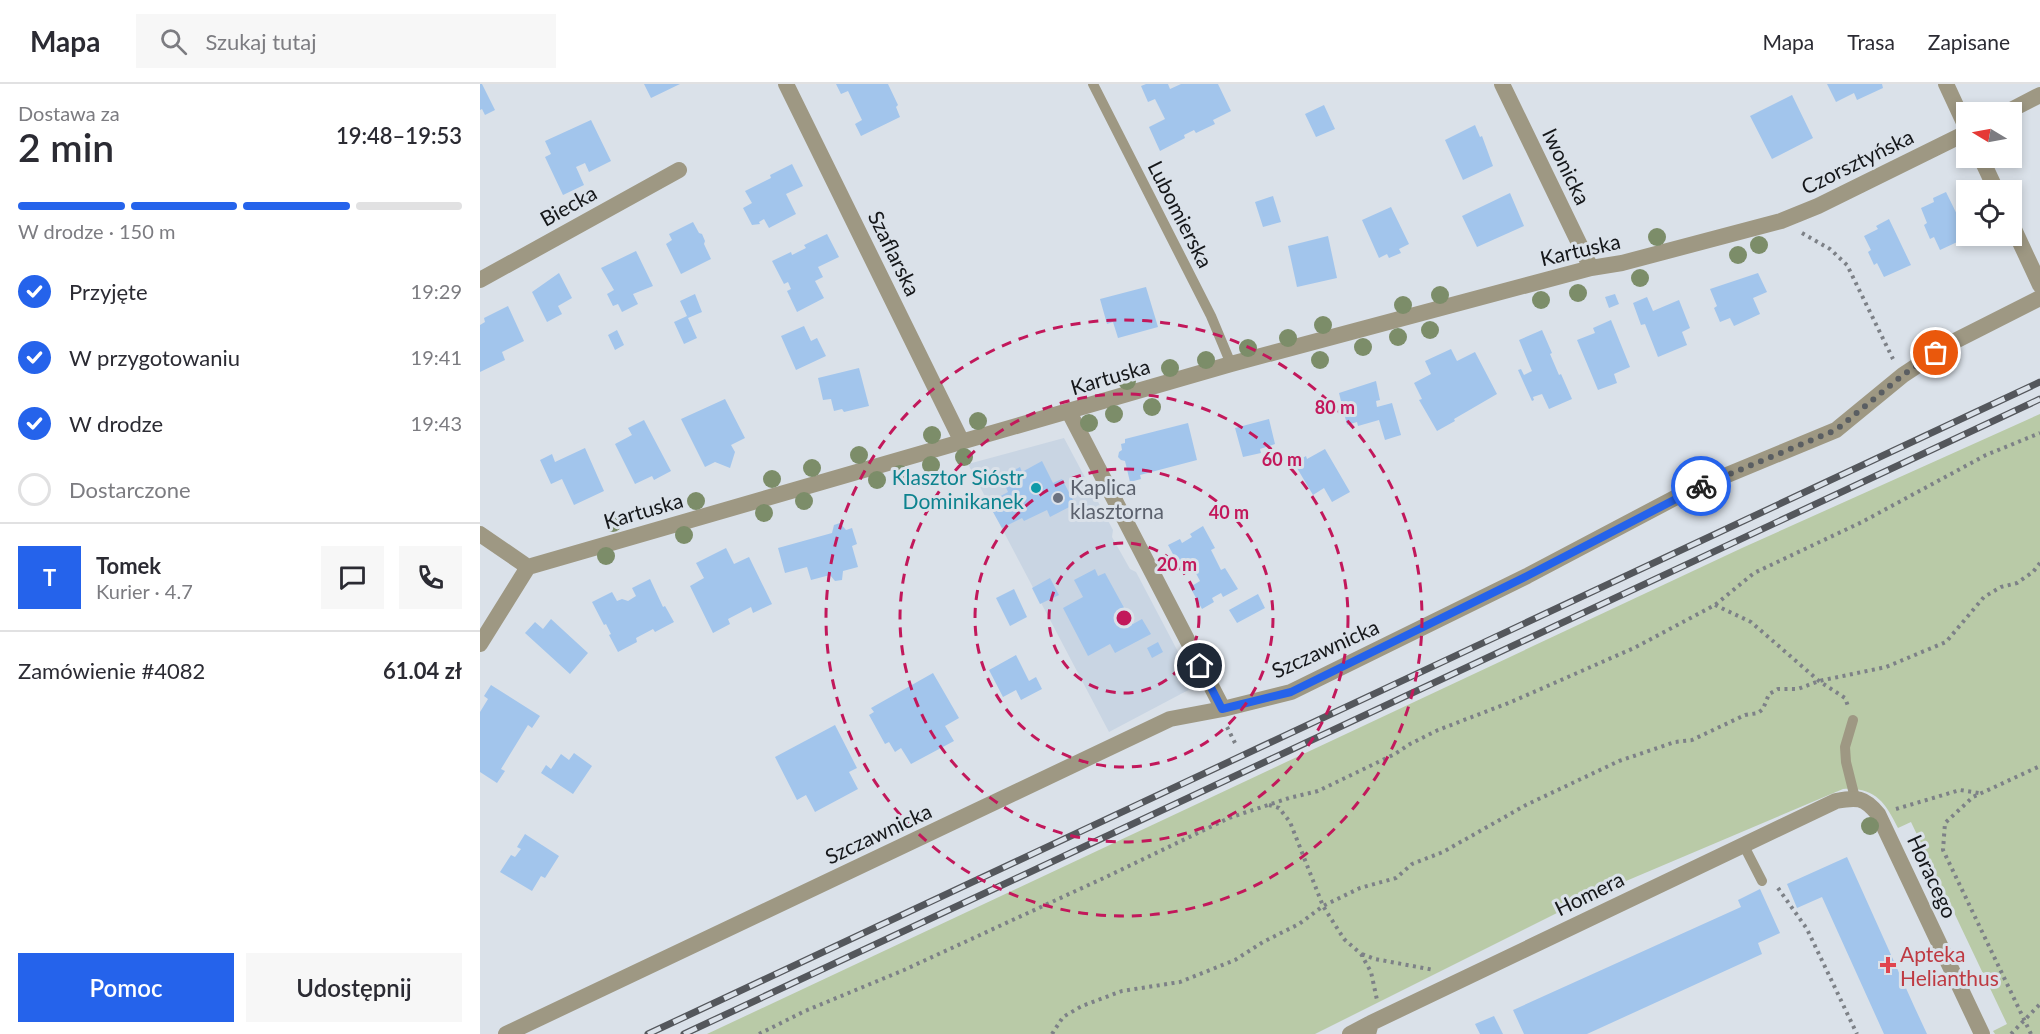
<!DOCTYPE html>
<html lang="pl">
<head>
<meta charset="utf-8">
<style>
	body { margin:0; font-family:Lato,sans-serif; background:#f7f7f7; color:#2b2b33; height:100vh; display:flex; flex-direction:column; font-size:22px; white-space:nowrap }
	* { box-sizing:border-box; margin:0 }
	p { font-size:20px; color:#7c7c81 }
	.icon { flex:none; width:33px; height:33px; fill:none; stroke:currentColor; stroke-width:2; stroke-linecap:round; stroke-linejoin:round }
	.map { position:relative; flex:1; overflow:hidden }
	.drawer { display:flex; flex-direction:column; background:#fff; width:480px }
	.drawer>* { flex:none }
	.needle { width:39px; rotate:280deg }
	.fabs { position:absolute; left:1476px; top:18px; display:grid; gap:12px }
	.fabs a { display:grid; place-items:center; width:66px; height:66px; border-radius:0px; background:#fff; box-shadow:0 3px 9px #0003; font-size:30px }
	.pin { position:absolute; display:grid; place-items:center; width:51px; height:51px; color:#fff; margin:-26px; border:3px solid #fff; border-radius:50%; box-shadow:0 2px 6px #0007 }
	.courier { position:absolute; display:grid; place-items:center; width:60px; height:60px; margin:-30px; border:4px solid #2563eb; border-radius:50%; background:#fff; color:#222; box-shadow:0 2px 8px #0007 }
	.head em { font-style:normal; font-weight:600 }
	.head div { display:flex; flex-direction:column-reverse }
	.head { display:flex; align-items:center; justify-content:space-between; height:102px; padding:0 18px }
	h1 { font-size:39px; font-weight:600; line-height:45px }
	.bar { display:grid; grid-template-columns:repeat(4,1fr); gap:9px 6px; align-content:center; height:72px; padding:0 18px }
	.bar i { height:8px; border-radius:4px; background:#e1e1e2 }
	.bar .selected { background:#2563eb }
	.bar p { grid-column:span 4 }
	.line { display:flex; align-items:center; gap:15px; padding:0 18px; border-top:2px solid #e1e1e2 }
	.line div { flex:1 }
	.round { display:grid; place-items:center; flex:none; width:63px; height:63px; border-radius:0px; background:#f7f7f7 }
	ol { padding:0 18px; list-style:none }
	li { display:flex; align-items:center; gap:18px; height:66px }
	li p { margin-inline-start:auto }
	li .icon { padding:6px; border-radius:50%; background:#2563eb; color:#fff; stroke-width:4 }
	li:last-child { color:#7c7c81 }
	li i { width:33px; height:33px; border:3px solid #e1e1e2; border-radius:50% }
	.cta { display:flex; gap:12px; margin-top:auto; padding:12px 18px }
	.cta a { flex:1; height:69px; border-radius:0px; background:#2563eb; color:#fff; font-size:24px; font-weight:600; line-height:69px; text-align:center }
	.cta a+a { background:#f7f7f7; color:#2b2b33 }
	header { display:flex; align-items:center; gap:36px; box-sizing:border-box; height:84px; padding:0 30px; background:#fff; border-bottom:2px solid #e1e1e2 }
	header strong { font-size:28px }
	nav { display:flex; gap:33px; margin-inline-start:auto; font-size:21px }
	.search { width:420px; height:54px; background:#f7f7f7; display:flex; align-items:center; gap:15px; box-sizing:border-box; padding:0 21px; border-radius:0px; color:#7c7c81; font-size:22px }
	main { display:flex; flex:1; min-height:0 }
	.map>svg:first-child { display:block }
	.built { fill:#c9d5e3 }
	.green { fill:#b9caa7 }
	.building { fill:#a2c5ec }
	.lines { fill:none; stroke-linecap:round; stroke-linejoin:round }
	.path { stroke:#7d8187; stroke-width:4; stroke-dasharray:3 4.5; stroke-linecap:butt }
	.service { stroke:#9e9883; stroke-width:10 }
	.minor { stroke:#9e9883; stroke-width:16 }
	.rail-casing { stroke:#54575c; stroke-width:7 }
	.rail { stroke:#dae1e9; stroke-width:4.5; stroke-dasharray:14; stroke-linecap:butt }
	.tree { fill:#7c8d69 }
	.done { stroke:#5a5e62; stroke-width:6; stroke-dasharray:0 10.8 }
	.route { stroke:#2563eb; stroke-width:8 }
	.ring { fill:none; stroke:#c2185b; stroke-width:3; stroke-dasharray:10 8 }
	.culture-dot { fill:#0f9aa8; stroke:#dae1e9; stroke-width:2 }
	.worship-dot { fill:#6b7280; stroke:#dae1e9; stroke-width:2 }
	.health-dot { fill:#e0444e; stroke:#dae1e9; stroke-width:2 }
	.labels { text-anchor:middle; dominant-baseline:central; stroke-width:6; stroke-linejoin:round; paint-order:stroke }
	.street-label { font-size:21px; fill:#15171a; stroke:#dae1e9 }
	.culture-label { font-size:21px; fill:#0d838f; stroke:#dae1e9; text-anchor:end }
	.worship-label { font-size:21px; fill:#5b616d; stroke:#dae1e9; text-anchor:start }
	.health-label { font-size:21px; fill:#be3a42; stroke:#dae1e9; text-anchor:start }
	.centre { fill:#c2185b; stroke:#dae1e9; stroke-width:3 }
	.ring-label { font-size:18px; text-anchor:middle; font-weight:bold; fill:#c2185b; stroke:#dae1e9; stroke-width:6; stroke-linejoin:round; paint-order:stroke }
</style>
</head>
<body>
<header>
<strong>Mapa</strong>
<div class="search"><svg class="icon" aria-label="search" viewBox="0 0 24 24"><circle cx="10" cy="10" r="6"/><path d="M15 15l6 6"/></svg>Szukaj tutaj</div>
<nav><a>Mapa</a><a>Trasa</a><a>Zapisane</a></nav>
</header>
<main>
<section class="drawer">
<div class="head"><div><h1>2 min</h1><p>Dostawa za</p></div><em>19:48–19:53</em></div>
<div class="bar"><i class="selected"></i><i class="selected"></i><i class="selected"></i><i></i><p>W drodze · 150 m</p></div>
<ol>
<li><svg class="icon" aria-label="check" viewBox="0 0 24 24"><path d="M5 12l5 5 9-10"/></svg>Przyjęte<p>19:29</p></li>
<li><svg class="icon" aria-label="check" viewBox="0 0 24 24"><path d="M5 12l5 5 9-10"/></svg>W przygotowaniu<p>19:41</p></li>
<li><svg class="icon" aria-label="check" viewBox="0 0 24 24"><path d="M5 12l5 5 9-10"/></svg>W drodze<p>19:43</p></li>
<li><i></i>Dostarczone</li>
</ol>
<div class="line" style="height:108px"><b class="round" style="background:#2563eb;color:#fff">T</b><div><b>Tomek</b><p>Kurier · 4.7</p></div><a class="round"><svg class="icon" aria-label="chat" viewBox="0 0 24 24"><path d="M4 5h16v11H9l-5 4z"/></svg></a><a class="round"><svg class="icon" aria-label="phone" viewBox="0 0 24 24"><path d="M5 4h4l2 5-3 2q2 4 5 5l2-3 5 2v4C11 20 4 13 5 4z"/></svg></a></div>
<div class="line" style="height:78px"><div>Zamówienie #4082</div><b>61.04 zł</b></div>
<div class="cta"><a>Pomoc</a><a>Udostępnij</a></div>
</section>
<div class="map">
<svg width="1560" height="950" viewBox="0 0 1560 950">
	<rect width="100%" height="100%" fill="#dae1e9"/>
	<path class="built" d="M584,354L633,446L632,453L650,485L656,488L716,602L629,648L488,380Z"/>
	<path class="green" d="M1560,330V950H1515L1513,947L1527,940L1431,738L1418,744C1405,718 1395,703 1363,705L1113,811L835,950H227L1262,464Z"/>
	<path class="building" d="M0,0H2L15,26L5,31L2,25L0,26Z
		M164,0H200L171,14Z
		M356,0H408L418,21L416,23L420,33L381,52L375,40L382,36L368,7L361,10Z
		M666,0H688L690,5L701,0H738L751,27L733,36L735,40L716,49L714,46L704,51L705,54L680,67L669,43L685,35L675,15L668,18L661,2Z
		M1347,0H1402L1403,4L1377,16L1374,9L1356,18Z
		M1312,11L1333,54L1292,75L1270,32Z
		M844,21L855,45L836,53L825,30Z
		M111,36L131,77L109,88L105,79L96,83L104,101L83,111L65,73L71,70L65,57Z
		M995,41L1000,53L1002,52L1013,82L983,96L965,56Z
		M312,80L323,102L306,110L316,130L289,144L284,135L279,138L280,140L272,141L263,124L272,119L265,107L291,94L290,91Z
		M1466,108L1488,153L1460,166L1454,153L1450,155L1444,141L1447,139L1441,124L1454,118L1453,114Z
		M1030,109L1044,142L997,163L982,132Z
		M793,112L801,138L783,143L775,118Z
		M911,123L929,160L919,165L921,169L909,174L907,170L899,174L882,136Z
		M1409,135L1431,181L1404,193L1397,179L1394,181L1388,168L1391,166L1384,152L1398,145L1396,142Z
		M213,138L219,149L222,150L225,157L224,160L231,175L201,190L186,160L192,156L189,150Z
		M347,150L359,173L338,183L343,193L335,197L344,214L317,228L307,207L311,205L308,198L304,200L292,177L311,168L312,171L326,164L324,161Z
		M848,152L857,194L817,203L808,162Z
		M156,167L173,202L153,210L158,220L142,228L138,220L133,222L127,210L134,206L121,184Z
		M79,189L92,214L78,222L82,230L67,238L52,208Z
		M1278,189L1287,208L1273,214L1280,230L1254,242L1250,234L1240,238L1234,224L1237,222L1230,205Z
		M666,203L678,243L638,254L633,238L627,240L620,215Z
		M215,210L222,228L208,234L217,254L204,260L194,238L207,232L200,217Z
		M1135,210L1139,220L1129,224L1125,213Z
		M1167,213L1173,227L1199,216L1210,244L1202,248L1207,261L1178,273L1165,240L1161,241L1153,219Z
		M28,222L44,257L22,268L25,276L0,288V241L5,238L4,234Z
		M1131,236L1150,283L1134,290L1137,299L1118,306L1097,256L1115,249L1113,244Z
		M324,242L331,257L337,254L346,272L316,286L301,252Z
		M137,246L144,261L135,266L128,251Z
		M1062,246L1072,269L1070,270L1079,291L1081,290L1092,315L1069,325L1062,310L1053,313L1054,316L1052,317L1038,286L1041,285L1044,291L1052,287L1039,256Z
		M971,265L977,277L995,268L1017,310L974,335L975,337L957,347L939,316L942,315L934,299L951,290L945,277Z
		M379,284L389,322L364,328L362,325L354,327L351,315L343,316L338,294Z
		M896,297L900,316L896,317L897,323L912,319L921,351L905,356L899,336L878,342L877,338L867,341L859,309Z
		M245,315L265,354L251,361L255,368L250,384L235,378L225,383L201,335Z
		M789,335L795,360L780,365L781,369L763,373L755,344Z
		M164,336L191,387L174,396L172,392L155,400L135,360L152,351L148,344Z
		M708,339L717,376L660,391L661,395L650,398L645,377L641,376L638,373L639,368L642,366L641,360L645,359V355Z
		M105,364L124,407L94,421L82,395L71,400L60,376L72,370L75,378Z
		M845,365L870,408L852,418L844,404L833,411L814,379L826,372L827,375Z
		M562,377L573,399L582,395L595,420L570,433L567,426L544,437L542,434L522,444L508,419L528,408L524,399L516,397L517,395L523,396L531,392L529,389L540,383L542,388Z
		M360,439L366,446L372,444L377,460L372,462L378,483L363,487L362,496L355,497L350,491L331,496L327,483L305,489L298,464L352,449L354,441Z
		M723,442L735,464L731,466L741,486L745,484L758,505L743,513L741,509L732,514L734,518L722,525L710,503L720,497L710,478L700,483L688,461L700,455L702,459L712,453L710,450Z
		M246,464L254,480L269,473L292,520L273,529L271,523L248,535L250,540L233,549L210,502L224,494L216,479Z
		M615,485L618,492L625,489L653,540L662,535L671,550L635,569L630,560L608,572L583,524L603,513L594,496Z
		M570,494L579,511L560,520L552,504Z
		M170,495L183,523L185,522L194,538L175,548L173,545L156,554L157,558L138,568L129,551L131,550L126,540L124,541L112,518L132,508L137,517L142,515L148,517L156,512L152,504Z
		M534,505L547,533L530,542L516,514Z
		M778,510L785,524L757,539L749,526Z
		M71,535L108,569L90,590L45,549L55,538L63,545Z
		M678,558L683,568L672,574L667,564Z
		M536,571L549,597L556,593L562,605L541,616L536,606L523,613L509,586Z
		M453,589L479,634L465,642L474,657L431,680L421,664L415,668L409,658L405,660L389,631L394,628L391,624Z
		M11,601L60,632L52,644L48,641L21,685L25,687L17,699L0,688V628L8,615L4,612Z
		M355,641L377,684L369,688L378,705L335,728L326,711L317,716L295,673Z
		M94,669L112,682L93,710L61,689L66,681L71,685L81,670L89,676Z
		M45,750L79,772L65,794L61,792L52,807L20,788L31,771L35,773L41,765L37,763Z
		M1367,773L1434,922L1447,950H1404L1342,813L1317,824L1307,800Z
		M1280,805L1300,849L1278,859L1282,870L1107,950H1044L1033,926L1261,823L1258,816Z
		M1014,932L1023,950H1000L995,940Z"/>
	<g class="lines">
		<path class="path" d="M1322,149L1350,165L1367,181L1413,275
			M1235,521L1271,538L1339,597L1365,614L1368,622
			M747,643L755,659
			M789,721L799,724L810,738L843,822L864,855L881,870L891,888L897,916
			M1416,725L1480,706L1499,709
			M1298,804L1327,845L1377,950
			M882,870L895,875L954,886
			M279,950L325,927L424,886L626,793L749,734L809,714L838,707L915,670L930,660L958,646L1031,618L1154,564L1235,521L1274,489L1382,438L1506,371L1560,349
			M572,950L583,933L602,922L642,907L700,898L755,876L783,858L819,840L843,822L880,804L916,794L932,780L963,768L1046,721L1139,677L1195,658L1212,656L1265,631L1278,629L1283,625L1289,610L1298,605H1318L1339,597L1406,583L1466,558L1504,513L1521,503L1537,499L1553,488L1560,479
			M1531,950L1560,920
			M1551,950L1463,766L1465,739L1493,713L1560,682"/>
		<path class="service" d="M613,0L731,232L751,280
			M1373,636L1365,663L1366,678L1375,714
			M1263,760L1282,797"/>
		<path class="minor" d="M306,0L482,358
			M1022,0L1111,184
			M1466,0L1486,43
			M1527,28L1560,11
			M1501,74L1516,106
			M1532,141L1560,201
			M0,196L199,86
			M589,328L743,625
			M0,450L48,483
			M48,483L751,280L1111,184L1142,179L1301,137L1338,122L1486,49
			M0,560L48,483
			M26,950L690,635L743,625L811,608L1047,492L1206,408L1356,346L1423,291L1473,258L1560,214
			M870,950L891,939
			M888,950L891,939L1356,717C1377,713 1384,713 1398,730L1502,950"/>
		<g class="rail-casing">
			<path id="rail" d="M168,950L1560,298
				M204,950L1560,315"/>
		</g>
		<use href="#rail" class="rail"/>
	</g>
	<g class="tree">
		<circle cx="1177" cy="153" r="9"/>
		<circle cx="1279" cy="161" r="9"/>
		<circle cx="1258" cy="171" r="9"/>
		<circle cx="1160" cy="194" r="9"/>
		<circle cx="1098" cy="209" r="9"/>
		<circle cx="960" cy="211" r="9"/>
		<circle cx="1061" cy="216" r="9"/>
		<circle cx="923" cy="221" r="9"/>
		<circle cx="843" cy="241" r="9"/>
		<circle cx="950" cy="246" r="9"/>
		<circle cx="918" cy="253" r="9"/>
		<circle cx="808" cy="254" r="9"/>
		<circle cx="883" cy="263" r="9"/>
		<circle cx="768" cy="264" r="9"/>
		<circle cx="726" cy="276" r="9"/>
		<circle cx="840" cy="276" r="9"/>
		<circle cx="690" cy="284" r="9"/>
		<circle cx="647" cy="297" r="9"/>
		<circle cx="672" cy="323" r="9"/>
		<circle cx="634" cy="330" r="9"/>
		<circle cx="498" cy="337" r="9"/>
		<circle cx="609" cy="339" r="9"/>
		<circle cx="452" cy="351" r="9"/>
		<circle cx="379" cy="371" r="9"/>
		<circle cx="484" cy="373" r="9"/>
		<circle cx="451" cy="381" r="9"/>
		<circle cx="332" cy="384" r="9"/>
		<circle cx="420" cy="390" r="9"/>
		<circle cx="292" cy="395" r="9"/>
		<circle cx="397" cy="396" r="9"/>
		<circle cx="216" cy="417" r="9"/>
		<circle cx="324" cy="417" r="9"/>
		<circle cx="284" cy="429" r="9"/>
		<circle cx="133" cy="439" r="9"/>
		<circle cx="204" cy="451" r="9"/>
		<circle cx="126" cy="472" r="9"/>
		<circle cx="1390" cy="742" r="9"/>
	</g>
	<g class="lines">
		<path class="done" d="M1221,402L1356,346L1423,291L1456,269"/>
		<path class="route" d="M720,582L742,625L811,608L1047,492L1221,402"/>
	</g>
	<g class="ring">
		<circle cx="644" cy="534" r="75"/>
		<circle cx="644" cy="534" r="149"/>
		<circle cx="644" cy="534" r="224"/>
		<circle cx="644" cy="534" r="298"/>
	</g>
	<circle class="culture-dot" cx="556" cy="404" r="6"/>
	<circle class="worship-dot" cx="578" cy="414" r="6"/>
	<path class="health-dot" d="M1405 872h6v6h6v6h-6v6h-6v-6h-6v-6h6z"/>
	<g class="labels">
		<g class="street-label">
			<text transform="translate(1377 77) rotate(-26)">Czorsztyńska</text>
			<text transform="translate(1087 82) rotate(64)">Iwonicka</text>
			<text transform="translate(88 121) rotate(-29)">Biecka</text>
			<text transform="translate(701 130) rotate(63)">Lubomierska</text>
			<text transform="translate(1100 165) rotate(-13)">Kartuska</text>
			<text transform="translate(415 169) rotate(64)">Szaflarska</text>
			<text transform="translate(630 292) rotate(-16)">Kartuska</text>
			<text transform="translate(163 426) rotate(-16)">Kartuska</text>
			<text transform="translate(845 564) rotate(-24)">Szczawnicka</text>
			<text transform="translate(398 749) rotate(-25)">Szczawnicka</text>
			<text transform="translate(1453 792) rotate(65)">Horacego</text>
			<text transform="translate(1109 809) rotate(-26)">Homera</text>
		</g>
		<g class="culture-label">
			<text x="544" y="392">Klasztor Sióstr<tspan x="544" dy="24">Dominikanek</tspan></text>
		</g>
		<g class="worship-label">
			<text x="590" y="402">Kaplica<tspan x="590" dy="24">klasztorna</tspan></text>
		</g>
		<g class="health-label">
			<text x="1420" y="869">Apteka<tspan x="1420" dy="24">Helianthus</tspan></text>
		</g>
	</g>
	<circle cx="644" cy="534" r="9" class="centre"/>
	<g class="ring-label">
		<text x="855" y="330">80 m</text>
		<text x="802" y="382">60 m</text>
		<text x="749" y="435">40 m</text>
		<text x="697" y="487">20 m</text>
	</g>
</svg>
<div class="fabs">
<a><svg class="needle" viewBox="-14 -14 28 28"><path d="M0-13l5 13h-10z" fill="#e53935"/><path d="M0 13l5-13h-10z" fill="#7c7c81"/></svg></a>
<a><svg class="icon" aria-label="locate" viewBox="0 0 24 24"><circle cx="12" cy="12" r="6"/><path d="M12 2v4M12 18v4M2 12h4M18 12h4"/></svg></a>
</div>
<div class="pin" style="left:1456px;top:269px;background:#ea580c"><svg class="icon" aria-label="bag" viewBox="0 0 24 24"><path d="M5 8h14l-1 12H6zM9 8a3 3 0 0 1 6 0"/></svg></div>
<div class="pin" style="left:720px;top:582px;background:#1f2937"><svg class="icon" aria-label="home" viewBox="0 0 24 24"><path d="M3 11l9-7 9 7M6 9v11h12V9"/></svg></div>
<div class="courier" style="left:1221px;top:402px"><svg class="icon" aria-label="bike" viewBox="0 0 24 24"><circle cx="6" cy="16" r="4"/><circle cx="18" cy="16" r="4"/><path d="M6 16l4-8h5l3 8M10 8l3 8H6M13 5h3"/></svg></div>
</div>
</main>
</body>
</html>
